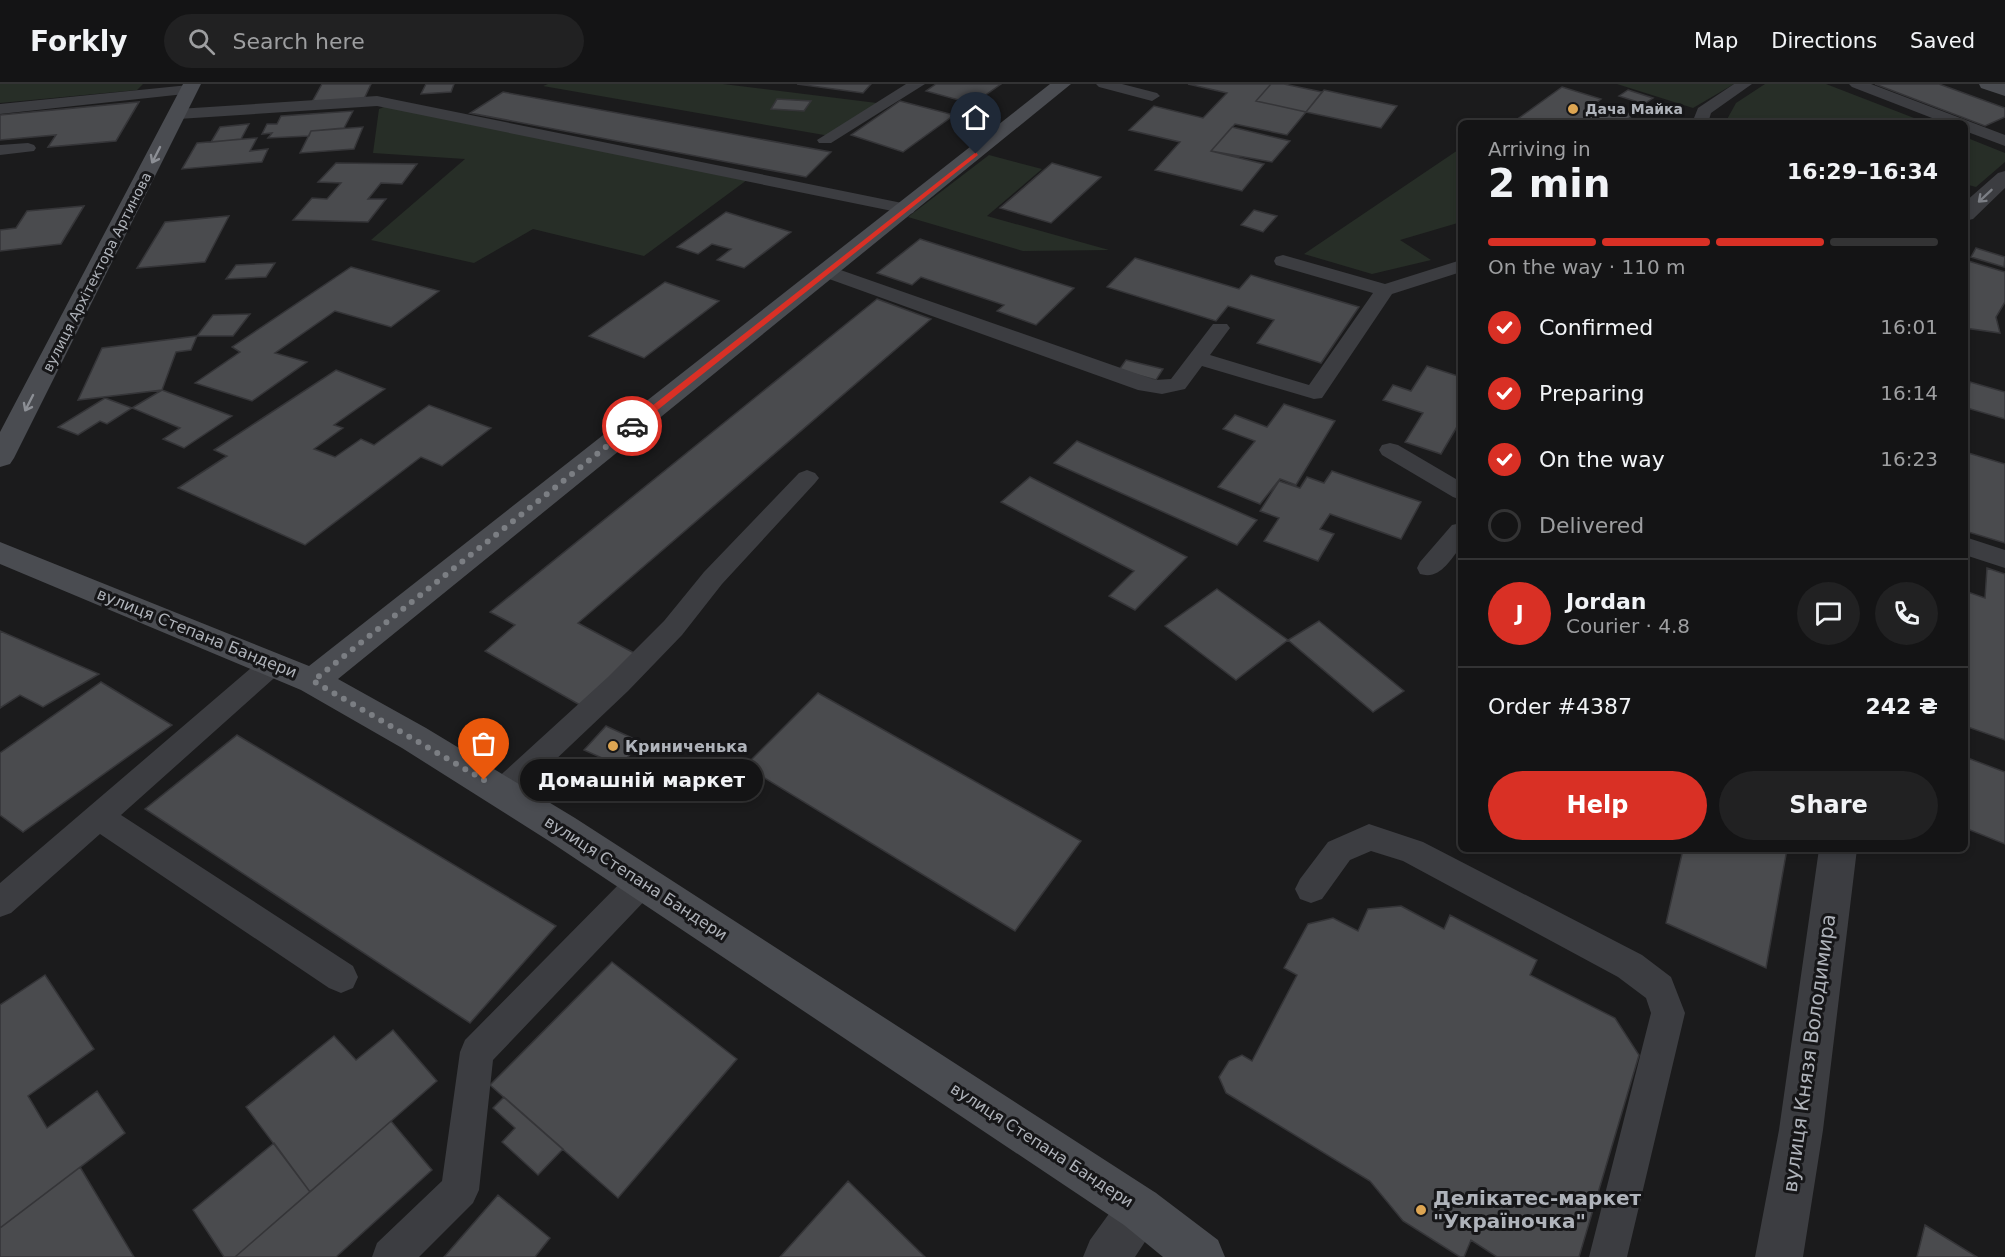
<!DOCTYPE html>
<html lang="en">
<head>
<meta charset="utf-8">
<style>
	body { margin:0; font-family:"DejaVu Sans",sans-serif; background:#212122; color:#f1f3f6; height:100vh; display:flex; flex-direction:column; font-size:22px; white-space:nowrap }
	* { box-sizing:border-box; margin:0 }
	p { font-size:20px; color:#9d9ea0 }
	.icon { flex:none; width:33px; height:33px; fill:none; stroke:currentColor; stroke-width:2; stroke-linecap:round; stroke-linejoin:round }
	.map { position:relative; flex:1; overflow:hidden }
	.sheet { position:absolute; left:1458px; top:36px; width:510px; height:732px; display:flex; flex-direction:column; background:#141415; border-radius:9px; box-shadow:0 3px 9px #0003,0 0 0 2px #333334 }
	.sheet>* { flex:none }
	.pin { position:absolute; display:grid; place-items:center; width:51px; height:51px; color:#fff; margin:-62px -26px; border-radius:50% 50% 50% 0; rotate:-45deg; box-shadow:0 0 6px #0007 }
	.pin .icon { rotate:45deg }
	.courier { position:absolute; display:grid; place-items:center; width:60px; height:60px; margin:-30px; border:4px solid #d93025; border-radius:50%; background:#fff; color:#222; box-shadow:0 2px 8px #0007 }
	.bubble { position:absolute; height:42px; border-radius:21px; background:#141415; box-shadow:0 3px 9px #0003,0 0 0 2px #333334; font-size:20px; font-weight:700; line-height:42px; text-align:center }
	.headline em { font-style:normal; font-weight:700 }
	.headline div { display:flex; flex-direction:column-reverse }
	.headline { display:flex; align-items:center; justify-content:space-between; height:102px; padding:0 30px }
	h1 { font-size:39px; font-weight:700; line-height:45px }
	.bar { display:grid; grid-template-columns:repeat(4,1fr); gap:9px 6px; align-content:center; height:72px; padding:0 30px }
	.bar i { height:8px; border-radius:4px; background:#333334 }
	.bar .on { background:#d93025 }
	.bar p { grid-column:span 4 }
	.line { display:flex; align-items:center; gap:15px; padding:0 30px; border-top:2px solid #333334 }
	.line div { flex:1 }
	.round { display:grid; place-items:center; flex:none; width:63px; height:63px; border-radius:32px; background:#212122 }
	ol { padding:0 30px; list-style:none }
	li { display:flex; align-items:center; gap:18px; height:66px }
	li p { margin-inline-start:auto }
	li .icon { padding:6px; border-radius:50%; background:#d93025; color:#fff; stroke-width:4 }
	li:last-child { color:#9d9ea0 }
	li i { width:33px; height:33px; border:3px solid #333334; border-radius:50% }
	.button { display:flex; gap:12px; margin-top:auto; padding:12px 30px }
	.button a { flex:1; height:69px; border-radius:36px; background:#d93025; color:#fff; font-size:24px; font-weight:700; line-height:69px; text-align:center }
	.button a+a { background:#212122; color:#f1f3f6 }
	header { display:flex; align-items:center; gap:36px; box-sizing:border-box; height:84px; padding:0 30px; background:#141415; border-bottom:2px solid #333334 }
	header strong { font-size:28px }
	nav { display:flex; gap:33px; margin-inline-start:auto; font-size:21px }
	.search { width:420px; height:54px; background:#212122; display:flex; align-items:center; gap:15px; box-sizing:border-box; padding:0 21px; border-radius:33px; color:#9d9ea0; font-size:22px }
	.map>svg:first-child { display:block }
	.green { fill:#272e27 }
	.building { fill:#4a4b4e; stroke:#353538; stroke-width:1.5 }
	.lines { fill:none; stroke-linecap:round; stroke-linejoin:round }
	.lane { fill:#3c3d41; fill-rule:evenodd }
	.street { fill:#3c3d41; fill-rule:evenodd }
	.secondary { fill:#4a4c51; fill-rule:evenodd }
	.oneway { stroke:#8c8f95 }
	.oneway2 { stroke:#7b7e84 }
	.route { fill:#d93025 }
	.done { stroke:#7b7e83; stroke-width:6; stroke-dasharray:0 10.8 }
	.poi-dot { fill:#dda552; stroke:#161618; stroke-width:2 }
	.labels { text-anchor:middle; dominant-baseline:central; stroke-width:6; stroke-linejoin:round; paint-order:stroke }
	.far-poi-label { font-size:14px; font-weight:bold; fill:#afb3ba; stroke:#161618; text-anchor:start }
	.far-street-label { font-size:14px; fill:#afb3ba; stroke:#161618 }
	.street-label { font-size:16px; fill:#afb3ba; stroke:#161618 }
	.poi-label { font-size:16px; font-weight:bold; fill:#afb3ba; stroke:#161618; text-anchor:start }
	.near-street-label { font-size:20px; fill:#afb3ba; stroke:#161618 }
	.near-poi-label { font-size:20px; font-weight:bold; fill:#afb3ba; stroke:#161618; text-anchor:start }
</style>
</head>
<body>
<header>
<strong>Forkly</strong>
<div class="search"><svg class="icon" aria-label="search" viewBox="0 0 24 24"><circle cx="10" cy="10" r="6"/><path d="M15 15l6 6"/></svg>Search here</div>
<nav><a>Map</a><a>Directions</a><a>Saved</a></nav>
</header>
<div class="map">
<svg width="2005" height="1173" viewBox="0 0 2005 1173">
	<rect width="100%" height="100%" fill="#1b1b1c"/>
	<path class="green" d="M0,0H143L137,6L0,19Z
		M548,0H723L885,20L830,52L543,2Z
		M1617,0H1734L1693,24Z
		M1765,0H1826L1927,39H1725L1736,19Z
		M391,20L751,93L644,172L533,145L474,179L371,156L465,75L373,69L379,25Z
		M1965,53L2005,69V78L1976,103L1965,100Z
		M1461,64V138L1400,156L1431,176L1372,190L1304,170Z
		M989,71L1042,85L987,132L1109,166L1023,167L908,133Z"/>
	<path class="building" d="M322,0H371L364,15L312,18Z
		M426,0H454L451,8L421,10Z
		M797,0H871L863,9Z
		M936,0H1001L973,20L926,7Z
		M1188,0H1271L1256,17L1306,28L1287,51L1235,40L1211,67L1264,80L1242,107L1155,86L1180,58L1129,46L1154,22L1203,34L1227,9Z
		M1271,0H1284L1322,8L1306,28L1256,17Z
		M1875,0H1939L2005,24V33L1985,42Z
		M1562,3L1601,15L1596,19L1633,31L1623,39H1512Z
		M1324,6L1397,22L1381,44L1306,28Z
		M1628,6L1653,14L1644,20L1619,12Z
		M503,8L831,68L806,93L470,29Z
		M777,15L811,17L804,27L771,25Z
		M900,17L954,31L903,68L851,51Z
		M139,18L116,57L48,63L56,51L0,56V31Z
		M353,27L344,44L311,47L309,52L268,54L272,49L262,50L267,40H277L281,32Z
		M249,40L241,55L211,58L220,43Z
		M363,43L354,65L300,69L311,47Z
		M1232,43L1290,57L1272,78L1211,67Z
		M257,54L250,67L268,65L262,78L182,85L197,59Z
		M336,79L417,80L402,100L381,99L368,115H386L368,138L293,136L312,114L327,115L341,99L318,98Z
		M1052,79L1101,93L1051,139L1000,124Z
		M84,122L61,160L0,167V146L16,144L27,127Z
		M1254,126L1277,132L1263,148L1241,141Z
		M726,128L791,148L744,184L717,176L731,165L712,160L698,170L677,163Z
		M229,132L205,178L137,184L165,138Z
		M920,155L1074,204L1036,241L997,227L1004,221L921,193L912,201L877,189Z
		M1976,164L2005,173L2004,183L1971,173Z
		M1135,174L1239,205L1251,191L1359,223L1321,279L1257,259L1274,236L1228,222L1216,237L1107,203Z
		M1965,176L2005,188V218L1996,233L2000,249L1965,244Z
		M275,179L266,193L226,195L236,181Z
		M351,183L439,207L391,243L335,227L275,269L307,278L252,317L195,299L240,268L232,263Z
		M665,198L719,217L644,274L589,252Z
		M877,215L931,235L578,539L636,570L580,621L485,567L515,541L490,528Z
		M250,230L233,252H197L213,231Z
		M197,252L191,266L176,268L162,306L78,316L102,264Z
		M1126,276L1163,285L1156,296L1119,286Z
		M1427,282L1461,293V336L1441,370L1405,358L1423,329L1383,316L1393,301L1411,307Z
		M336,286L385,305L334,341L343,344L314,365L335,373L361,355L374,361L429,321L491,344L442,382L421,373L305,461L178,404L227,372L214,366Z
		M1970,298L2005,308V335L1967,324Z
		M162,306L232,332L184,364L163,355L180,344L132,324Z
		M105,314L132,324L107,340L100,337L78,351L58,343Z
		M1284,320L1335,337L1296,401L1280,395L1260,420L1218,403L1255,357L1223,345L1235,331L1267,343Z
		M1077,357L1257,436L1237,461L1054,379Z
		M1965,368L2005,380V459L1965,447Z
		M1332,387L1421,418L1401,455L1330,430L1320,445L1334,450L1318,477L1264,457L1279,434L1260,427L1279,397L1300,404L1307,393L1324,399Z
		M1030,393L1187,473L1135,526L1109,512L1134,487L1001,418Z
		M1987,484L2005,490V656L1965,642V507L1985,514Z
		M1217,505L1288,556L1236,596L1165,542Z
		M1319,537L1404,607L1373,628L1288,556Z
		M0,547L99,590L43,623L20,611L0,624Z
		M101,598L172,641L23,748L0,731V669Z
		M818,609L1081,757L1015,847L745,682Z
		M606,642L641,658L620,682L584,666Z
		M237,651L556,842L470,939L145,725Z
		M1965,673L2005,688V760L1965,744Z
		M1670,765H1787L1766,884L1666,839L1682,770Z
		M1401,822L1444,845L1450,831L1537,876L1530,891L1615,934L1639,971L1579,1173H1497L1471,1156L1464,1173H1460L1403,1137L1370,1097L1226,1009L1219,993L1229,977L1242,971L1252,977L1297,891L1284,884L1308,840L1333,834L1358,847L1368,825Z
		M612,878L737,975L618,1114L490,1001Z
		M45,891L94,965L28,1012L47,1044L97,1007L125,1049L0,1144V921Z
		M393,946L437,997L310,1108L246,1023L334,952L356,976Z
		M504,1013L563,1065L538,1091L502,1058L515,1044L493,1024Z
		M391,1037L432,1086L336,1173H235Z
		M274,1059L310,1108L235,1173H224L193,1126Z
		M80,1083L134,1173H0V1144Z
		M848,1097L925,1173H780Z
		M498,1111L550,1154L535,1173H444Z
		M1925,1141L1977,1173H1917Z"/>
	<g class="lines">
		<path class="lane" d="M906,0H925L831,59H819L817,56Z
			M1096,0H1122L1157,9L1160,12L1152,17L1099,3Z
			M1734,0H1752L1711,29L1708,39H1692L1698,24Z
			M1849,0H1871L2005,51V62L1965,47V39H1945L1852,3Z
			M189,1L194,3L197,6L194,9L0,30V20Z
			M377,12L907,120L913,121L916,125L913,129L907,130L377,22L178,35L170,30L178,25Z
			M28,59L34,61L36,64L34,67L0,71V61Z
			M1283,171L1385,200L1461,176V188L1392,210L1322,314L1314,315L1202,282L1185,305L1162,310L1138,306L818,191L816,187L818,183H832L1155,296L1171,295L1213,240H1227L1230,244L1210,271L1309,301L1373,209L1276,181L1274,177L1276,173Z
			M1390,359L1398,361L1461,398V416L1453,413L1382,371L1379,366L1382,361Z
			M807,386L815,389L819,394L815,399L722,500L682,551L628,607L513,716L503,719L493,716L488,707L493,698L608,593L664,537L704,488L799,389Z
			M1461,439V463C1449,477 1440,496 1420,490L1417,484L1420,478L1452,441Z
			M1965,453L2005,466V484L1965,471Z
			M273,570L282,573L286,580L282,587L121,731L353,882L358,893L353,904L341,909L329,904L100,750L11,829L0,833V799L264,573Z
			M1369,740L1423,758L1642,871L1671,893L1685,929L1627,1173H1589L1651,929L1646,914L1618,893L1403,777L1371,767L1350,776L1322,815L1311,819L1300,815L1295,805L1300,795L1328,758Z
			M642,784L653,788L658,798L653,808L493,976L479,1106L473,1119L419,1173H372L377,1159L442,1097L460,968L465,956L631,788Z"/>
		<path class="street" d="M2005,87V104L1973,135L1965,137V118L1998,89Z
			M1819,765H1857L1823,1046L1803,1173H1755L1779,1046Z
			M1140,1102L1156,1109L1163,1125L1156,1141L1135,1173H1083L1090,1156L1124,1109Z"/>
		<path class="secondary" d="M183,0H201L14,374L10,380L0,383V348Z
			M1050,0H1071L338,595L426,644L575,734L1156,1109L1218,1156L1225,1173H1163L1124,1141L549,757L402,664L301,606L0,480V458L309,582Z
			M1979,0H2005V12L1981,4Z"/>
	</g>
	<defs><path id="oneway-shaft" d="M-6 0H5M1.5-3L5.5 0L1.5 3" fill="none" stroke-width="1.6" stroke-linecap="round" stroke-linejoin="round" transform="scale(1.5)"/></defs>
	<g class="oneway">
		<use href="#oneway-shaft" transform="translate(156 71) rotate(117)"/>
		<use href="#oneway-shaft" transform="translate(29 319) rotate(117)"/>
	</g>
	<use class="oneway2" href="#oneway-shaft" transform="translate(1985 112) rotate(137)"/>
	<path class="route" d="M976,68L978,71L635,344H629V340Z"/>
	<g class="lines">
		<path class="done" d="M484,696L313,597L632,342"/>
	</g>
	<g class="poi-dot">
		<circle cx="1573" cy="25" r="6"/>
		<circle cx="613" cy="662" r="6"/>
		<circle cx="1421" cy="1126" r="6"/>
	</g>
	<g class="labels">
		<g class="far-poi-label">
			<text x="1585" y="25">Дача Майка</text>
		</g>
		<g class="far-street-label">
			<text transform="translate(97 188) rotate(-63)">вулиця Архітектора Артинова</text>
		</g>
		<g class="street-label">
			<text transform="translate(197 549) rotate(22)">вулиця Степана Бандери</text>
			<text transform="translate(636 794) rotate(33)">вулиця Степана Бандери</text>
			<text transform="translate(1042 1061) rotate(33)">вулиця Степана Бандери</text>
		</g>
		<g class="poi-label">
			<text x="625" y="662">Криниченька</text>
		</g>
		<g class="near-street-label">
			<text transform="translate(1809 969) rotate(-82)">вулиця Князя Володимира</text>
		</g>
		<g class="near-poi-label">
			<text x="1433" y="1114">Делікатес-маркет<tspan x="1433" dy="23">"Україночка"</tspan></text>
		</g>
	</g>
</svg>
<div class="pin" style="left:484px;top:696px;background:#ea580c"><svg class="icon" aria-label="bag" viewBox="0 0 24 24"><path d="M5 8h14l-1 12H6zM9 8a3 3 0 0 1 6 0"/></svg></div>
<div class="pin" style="left:976px;top:70px;background:#1f2937"><svg class="icon" aria-label="home" viewBox="0 0 24 24"><path d="M3 11l9-7 9 7M6 9v11h12V9"/></svg></div>
<div class="courier" style="left:632px;top:342px"><svg class="icon" aria-label="car" viewBox="0 0 24 24"><path d="M5 17H2v-5l4-1 3-4h7l3 4 3 1v5h-3M9 17h6M6 11h13"/><circle cx="7" cy="17" r="2"/><circle cx="17" cy="17" r="2"/></svg></div>
<div class="bubble" style="left:520px;top:675px;width:243px">Домашній маркет</div>
<section class="sheet">
<div class="headline"><div><h1>2 min</h1><p>Arriving in</p></div><em>16:29–16:34</em></div>
<div class="bar"><i class="on"></i><i class="on"></i><i class="on"></i><i></i><p>On the way · 110 m</p></div>
<ol>
<li><svg class="icon" aria-label="check" viewBox="0 0 24 24"><path d="M5 12l5 5 9-10"/></svg>Confirmed<p>16:01</p></li>
<li><svg class="icon" aria-label="check" viewBox="0 0 24 24"><path d="M5 12l5 5 9-10"/></svg>Preparing<p>16:14</p></li>
<li><svg class="icon" aria-label="check" viewBox="0 0 24 24"><path d="M5 12l5 5 9-10"/></svg>On the way<p>16:23</p></li>
<li><i></i>Delivered</li>
</ol>
<div class="line" style="height:108px"><b class="round" style="background:#d93025;color:#fff">J</b><div><b>Jordan</b><p>Courier · 4.8</p></div><a class="round"><svg class="icon" aria-label="chat" viewBox="0 0 24 24"><path d="M4 5h16v11H9l-5 4z"/></svg></a><a class="round"><svg class="icon" aria-label="phone" viewBox="0 0 24 24"><path d="M5 4h4l2 5-3 2q2 4 5 5l2-3 5 2v4C11 20 4 13 5 4z"/></svg></a></div>
<div class="line" style="height:78px"><div>Order #4387</div><b>242 ₴</b></div>
<div class="button"><a>Help</a><a>Share</a></div>
</section>
</div>
</body>
</html>
